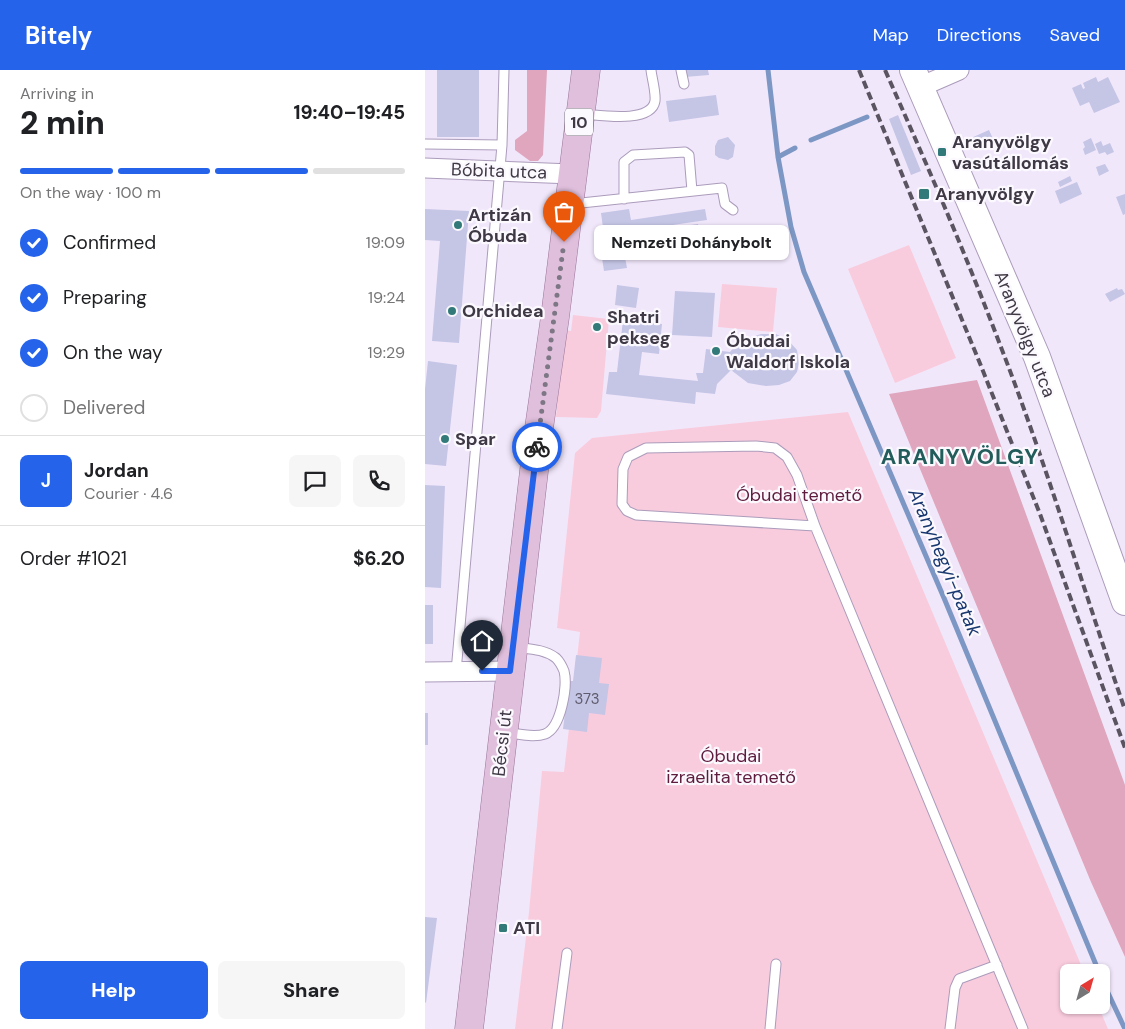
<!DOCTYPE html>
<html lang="en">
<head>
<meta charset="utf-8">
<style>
	body { margin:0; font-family:"DM Sans",sans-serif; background:#f6f6f6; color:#202124; height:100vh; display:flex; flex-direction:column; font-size:19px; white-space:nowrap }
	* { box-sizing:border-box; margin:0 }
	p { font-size:16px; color:#757577 }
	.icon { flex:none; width:28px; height:28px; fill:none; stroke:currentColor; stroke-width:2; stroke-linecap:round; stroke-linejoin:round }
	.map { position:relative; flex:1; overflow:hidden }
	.sheet { display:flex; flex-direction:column; background:#fff; width:425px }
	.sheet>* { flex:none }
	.needle { width:32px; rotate:37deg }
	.controls { position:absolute; left:635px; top:894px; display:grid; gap:10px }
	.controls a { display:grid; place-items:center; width:50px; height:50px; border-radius:8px; background:#fff; box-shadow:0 1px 4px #0004; font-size:25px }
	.pin { position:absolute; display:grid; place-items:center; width:42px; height:42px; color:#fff; margin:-51px -21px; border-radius:50% 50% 50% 0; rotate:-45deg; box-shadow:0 0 5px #0007 }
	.pin .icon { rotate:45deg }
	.courier { position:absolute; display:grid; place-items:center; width:50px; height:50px; margin:-25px; border:4px solid #2563eb; border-radius:50%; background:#fff; color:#222; box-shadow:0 1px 6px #0007 }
	.bubble { position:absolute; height:35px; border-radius:8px; background:#fff; box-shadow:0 1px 4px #0004; font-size:16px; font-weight:800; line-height:35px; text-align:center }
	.summary em { font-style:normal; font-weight:800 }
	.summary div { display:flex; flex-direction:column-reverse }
	.summary { display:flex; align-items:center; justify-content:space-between; height:85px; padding:0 20px }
	h1 { font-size:32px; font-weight:800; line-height:38px }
	.bar { display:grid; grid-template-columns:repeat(4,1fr); gap:8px 5px; align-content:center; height:60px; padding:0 20px }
	.bar i { height:6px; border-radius:4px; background:#e0e0e0 }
	.bar .current { background:#2563eb }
	.bar p { grid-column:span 4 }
	.line { display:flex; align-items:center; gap:12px; padding:0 20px; border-top:1px solid #e0e0e0 }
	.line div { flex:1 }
	.round { display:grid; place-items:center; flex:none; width:52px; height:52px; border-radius:8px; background:#f6f6f6 }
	ol { padding:0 20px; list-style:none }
	li { display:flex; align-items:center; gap:15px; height:55px }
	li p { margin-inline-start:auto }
	li .icon { padding:5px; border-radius:50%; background:#2563eb; color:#fff; stroke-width:4 }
	li:last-child { color:#757577 }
	li i { width:28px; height:28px; border:2px solid #e0e0e0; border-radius:50% }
	.cta { display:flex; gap:10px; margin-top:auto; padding:10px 20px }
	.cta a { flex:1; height:58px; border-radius:8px; background:#2563eb; color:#fff; font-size:20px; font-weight:800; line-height:58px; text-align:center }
	.cta a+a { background:#f6f6f6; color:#202124 }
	header { display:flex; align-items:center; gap:30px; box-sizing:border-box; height:70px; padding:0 25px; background:#2563eb; color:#fff }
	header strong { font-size:24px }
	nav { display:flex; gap:28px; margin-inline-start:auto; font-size:18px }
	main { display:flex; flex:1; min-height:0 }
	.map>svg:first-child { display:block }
	.green { fill:#f9ccdd }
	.forest { fill:#dfa6bd }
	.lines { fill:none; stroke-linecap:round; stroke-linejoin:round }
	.stream { stroke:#7d97c4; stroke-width:5 }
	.building { fill:#c5c5e6 }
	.lane-casing { stroke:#ab9cbb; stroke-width:11 }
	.street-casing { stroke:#ab9cbb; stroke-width:21 }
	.secondary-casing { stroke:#ab9cbb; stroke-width:28 }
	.primary-casing { stroke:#9a7498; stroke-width:29 }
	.lane { stroke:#fff; stroke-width:9 }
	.street { stroke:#fff; stroke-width:19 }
	.secondary { stroke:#fff; stroke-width:26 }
	.primary { stroke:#e0bfdc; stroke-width:28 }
	.rail { stroke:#5a5360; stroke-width:4; stroke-dasharray:8 4; stroke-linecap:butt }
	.done { stroke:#7d7685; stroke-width:5; stroke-dasharray:0 9 }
	.route { stroke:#2563eb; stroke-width:6 }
	.poi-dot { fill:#317a79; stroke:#fbf8fe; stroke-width:2 }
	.labels { text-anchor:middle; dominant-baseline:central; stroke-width:4.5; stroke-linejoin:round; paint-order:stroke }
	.number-label { font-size:15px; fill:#605c6d }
	.shield { fill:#fbf8fe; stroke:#77727c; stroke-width:1 }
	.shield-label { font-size:16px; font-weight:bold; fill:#3f3945 }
	.poi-label { font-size:18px; font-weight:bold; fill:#3f3945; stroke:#fbf8fe; text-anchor:start }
	.street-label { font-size:18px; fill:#3f3945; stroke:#fbf8fe }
	.park-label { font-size:18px; fill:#5e1b3d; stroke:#fbf8fe }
	.water-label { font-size:19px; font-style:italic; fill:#1a3870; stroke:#fbf8fe }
	.district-label { font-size:22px; font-weight:bold; letter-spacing:1px; fill:#225c5b; stroke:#fbf8fe }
</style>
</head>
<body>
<header>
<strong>Bitely</strong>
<nav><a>Map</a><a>Directions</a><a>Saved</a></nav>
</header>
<main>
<section class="sheet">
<div class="summary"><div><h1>2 min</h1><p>Arriving in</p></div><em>19:40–19:45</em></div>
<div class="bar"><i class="current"></i><i class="current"></i><i class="current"></i><i></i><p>On the way · 100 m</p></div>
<ol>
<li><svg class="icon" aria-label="check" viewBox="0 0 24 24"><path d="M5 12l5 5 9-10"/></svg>Confirmed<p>19:09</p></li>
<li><svg class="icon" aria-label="check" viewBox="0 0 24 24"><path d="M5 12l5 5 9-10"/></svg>Preparing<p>19:24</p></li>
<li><svg class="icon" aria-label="check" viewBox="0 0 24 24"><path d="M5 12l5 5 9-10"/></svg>On the way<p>19:29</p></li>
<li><i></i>Delivered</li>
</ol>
<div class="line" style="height:90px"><b class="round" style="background:#2563eb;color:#fff">J</b><div><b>Jordan</b><p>Courier · 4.6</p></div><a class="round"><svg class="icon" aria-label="chat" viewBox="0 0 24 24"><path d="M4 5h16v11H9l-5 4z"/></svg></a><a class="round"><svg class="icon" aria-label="phone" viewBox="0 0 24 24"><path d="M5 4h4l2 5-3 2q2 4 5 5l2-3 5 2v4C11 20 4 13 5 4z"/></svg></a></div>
<div class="line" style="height:65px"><div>Order #1021</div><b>$6.20</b></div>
<div class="cta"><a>Help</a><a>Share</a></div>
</section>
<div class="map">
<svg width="700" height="959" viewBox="0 0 700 959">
	<rect width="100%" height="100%" fill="#f1e7fb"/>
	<path class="green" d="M484,175L531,288L470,313L423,199Z
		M297,214L352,218L348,262L293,257Z
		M148,245L184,249L176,341L172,348L131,347L139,260L146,261Z
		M423,342L659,902H644V935H673L683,959H90L104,842L117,701L139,702L155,562L132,558L150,383L167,368Z"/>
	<path class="forest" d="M102,0H122L118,85L113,91H105L90,80V70L102,61Z
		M552,310L700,715V887L666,812L464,324Z"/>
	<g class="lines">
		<path class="stream" d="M343,0L353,87L366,157L379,202L519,528L674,902
			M386,70L442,47
			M353,87L370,78
			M676,908L700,959"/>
	</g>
	<path class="building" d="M12,0H54V67H12Z
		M259,0H283L284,5L260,7Z
		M671,7L673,12L683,7L695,32L669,43L664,32L655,36L647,18L656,14L658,19L660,18L658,13Z
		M291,25L294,45L244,52L241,31Z
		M473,45L496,101L486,105L464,49Z
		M564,60L569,71L551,80L546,68Z
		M303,67L310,75L308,87L303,90L294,88L290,85V76L293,70Z
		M666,68L671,80L660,85L658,79L660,77L658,72Z
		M676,71L678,76L685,73L689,82L682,85L680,82L674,84L670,74Z
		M680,94L684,101L674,106L671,97Z
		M645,106L647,111L635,117L633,112Z
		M652,112L657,124L635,134L630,121Z
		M700,124V144L698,145L691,127Z
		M0,139L44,141L34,273L7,271L15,171L0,170Z
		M204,139L206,150L280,139L282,150L179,165L176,143Z
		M273,154L276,172L199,182L202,198L179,201L174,168Z
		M342,155L347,183L332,185L327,157Z
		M192,215L214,218L211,238L190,235Z
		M692,218L693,220L697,219L700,224L685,232L680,224Z
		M250,221L290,223L287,267L247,265Z
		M198,250L237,254L234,284L217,282L214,305L273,311L271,303H278L281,279L305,282L310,276L321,269L336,264H351L363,270L372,280L374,293L372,302L365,311L354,315L341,316L323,313L306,300L292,314L290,324L271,322L270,334L181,324L184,302H192Z
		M3,291L32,295L21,396L0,394V319Z
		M0,415L20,416L16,518L0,517Z
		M0,535H8V574H0Z
		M151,585L177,588L174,613L184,614L180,645L164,643L162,662L138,659L144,611H148Z
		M0,643H3V675H0Z
		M0,847L12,848L1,933L0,932Z"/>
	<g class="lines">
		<g class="lane-casing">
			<path id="lane" d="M256,0L259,14
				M158,44C174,45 226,54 230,31C231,22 227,9 226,0
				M0,74L77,75
				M199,129V92L208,85L260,82L264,85L267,121
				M147,134L297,118L300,134L308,140
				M390,456L211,445L202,441L197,434L198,399L203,387L221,378L331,376L350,378L362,387L372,405L390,456L598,959
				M31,602L77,75L79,0
				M81,662C93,664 109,668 120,664C136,658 143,616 139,601C137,596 135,592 131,588C119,579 104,579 90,577
				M132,959L142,883
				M345,959L351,894
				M525,959L530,918L534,909L572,895"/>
		</g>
		<g class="street-casing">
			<path id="street" d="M495,17L534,0
				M0,98L147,104
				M0,602L85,601"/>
		</g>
		<g class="secondary-casing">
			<path id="secondary" d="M488,0L612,287L700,532"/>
		</g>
		<g class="primary-casing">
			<path id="primary" d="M44,959L114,358L130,247L161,0"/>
		</g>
		<use href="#lane" class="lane"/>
		<use href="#street" class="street"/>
		<use href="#secondary" class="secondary"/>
		<use href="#primary" class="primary"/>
		<path class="rail" d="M434,0L554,291L615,444L700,678
			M460,0C500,90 539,180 574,272C621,393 658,518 700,640"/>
	</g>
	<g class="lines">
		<path class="done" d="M112,377L139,172"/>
		<path class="route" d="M57,601H85L112,377"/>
	</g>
	<g class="poi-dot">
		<rect x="512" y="77" width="10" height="10" rx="2.5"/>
		<rect x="493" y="118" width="12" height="12" rx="2.5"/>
		<circle cx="33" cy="155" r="5"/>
		<circle cx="27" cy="241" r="5"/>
		<circle cx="172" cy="257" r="5"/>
		<circle cx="291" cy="281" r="5"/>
		<circle cx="20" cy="369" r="5"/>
		<rect x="73" y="853" width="10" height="10" rx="2.5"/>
	</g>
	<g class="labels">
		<g class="number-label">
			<text x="162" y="629">373</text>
		</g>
		<rect class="shield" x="140" y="38.5" width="28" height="27" rx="4"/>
		<g class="shield-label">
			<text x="154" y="52">10</text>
		</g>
		<g class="poi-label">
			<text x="527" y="72">Aranyvölgy<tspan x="527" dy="21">vasútállomás</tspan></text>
			<text x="510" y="124">Aranyvölgy</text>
			<text x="43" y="145">Artizán<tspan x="43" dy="21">Óbuda</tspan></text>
			<text x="37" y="241">Orchidea</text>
			<text x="182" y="247">Shatri<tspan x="182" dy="21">pekseg</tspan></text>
			<text x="301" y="271">Óbudai<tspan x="301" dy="21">Waldorf Iskola</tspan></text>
			<text x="30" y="369">Spar</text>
			<text x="88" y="858">ATI</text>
		</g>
		<g class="street-label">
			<text transform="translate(74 101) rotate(2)">Bóbita utca</text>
			<text transform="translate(600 264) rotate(68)">Aranyvölgy utca</text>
			<text transform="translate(77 673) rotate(-84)">Bécsi út</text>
		</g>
		<g class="park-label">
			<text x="374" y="425">Óbudai temető</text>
			<text x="306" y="686">Óbudai<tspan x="306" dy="21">izraelita temető</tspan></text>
		</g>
		<g class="water-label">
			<text transform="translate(520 492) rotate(67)">Aranyhegyi-patak</text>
		</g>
		<g class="district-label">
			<text x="535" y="386">ARANYVÖLGY</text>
		</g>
	</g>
</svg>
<div class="controls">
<a><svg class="needle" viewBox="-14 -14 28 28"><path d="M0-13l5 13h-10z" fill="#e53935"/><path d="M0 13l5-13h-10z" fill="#757577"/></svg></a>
</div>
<div class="pin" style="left:139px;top:172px;background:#ea580c"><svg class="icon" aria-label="bag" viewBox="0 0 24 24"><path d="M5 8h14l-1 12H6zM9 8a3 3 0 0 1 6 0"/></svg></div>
<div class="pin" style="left:57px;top:601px;background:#1f2937"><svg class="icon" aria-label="home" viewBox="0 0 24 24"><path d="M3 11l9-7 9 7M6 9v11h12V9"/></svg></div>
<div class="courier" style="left:112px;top:377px"><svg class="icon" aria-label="bike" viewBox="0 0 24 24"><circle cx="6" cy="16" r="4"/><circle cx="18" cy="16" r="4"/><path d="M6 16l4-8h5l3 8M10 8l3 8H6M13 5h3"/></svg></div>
<div class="bubble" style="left:169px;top:155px;width:195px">Nemzeti Dohánybolt</div>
</div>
</main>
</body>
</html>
